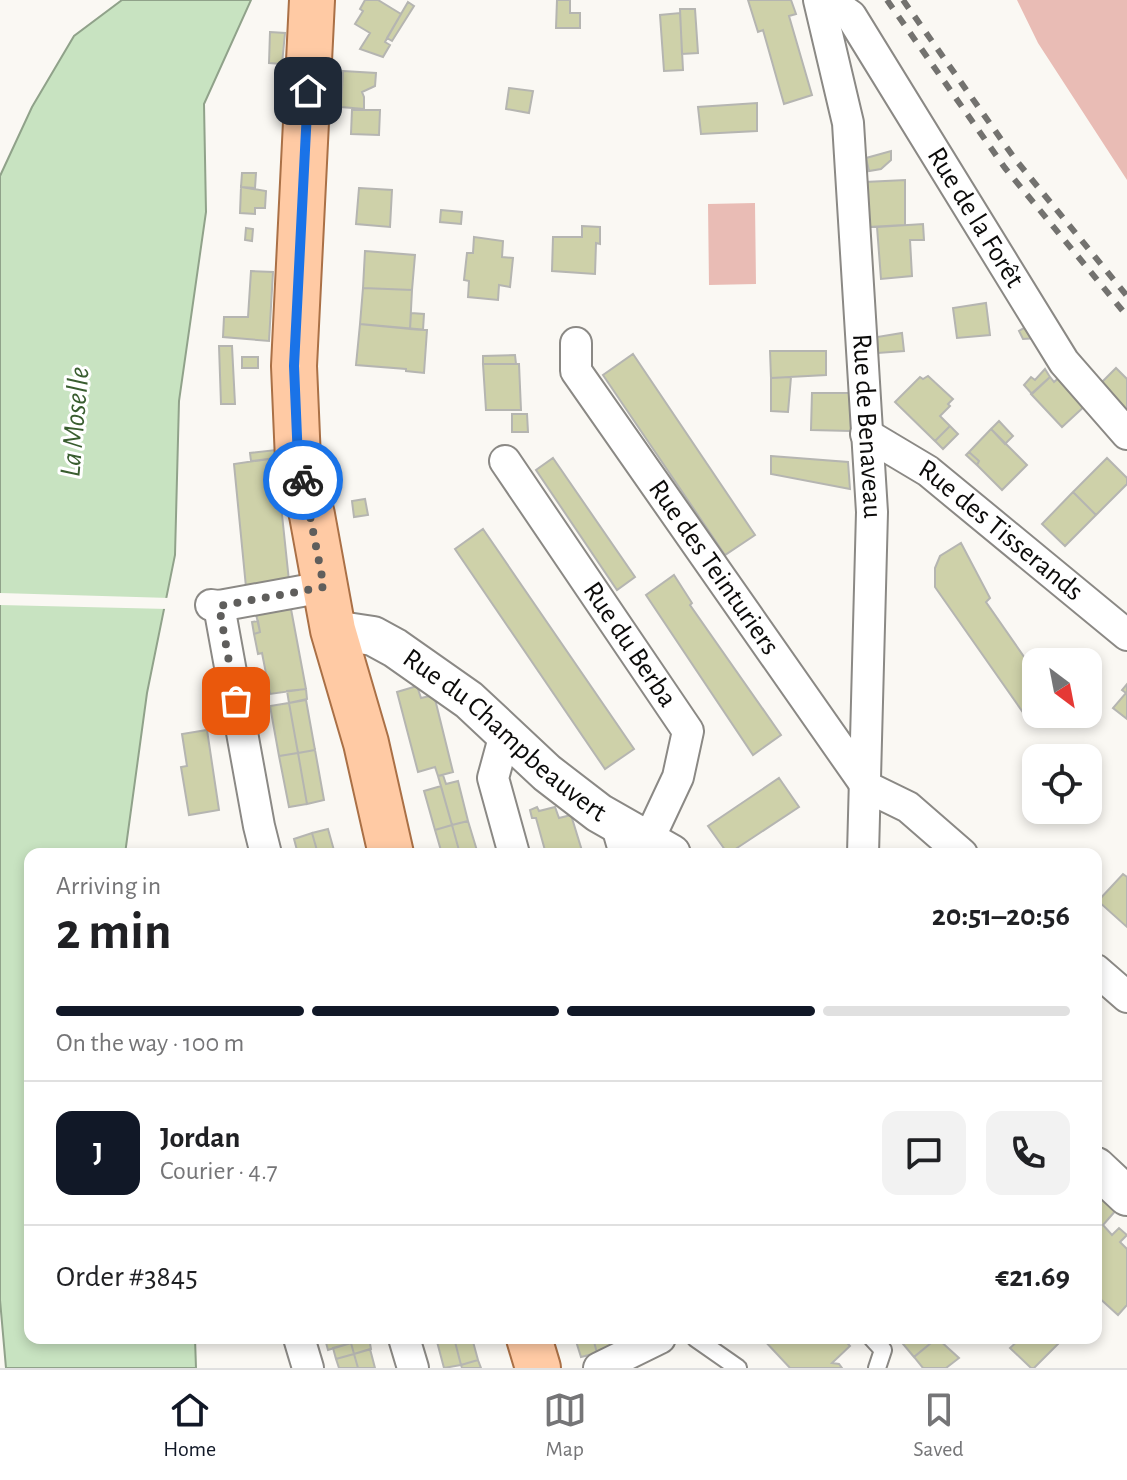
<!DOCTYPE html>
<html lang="en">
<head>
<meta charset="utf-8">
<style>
	body { margin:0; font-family:"Alegreya Sans",sans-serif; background:#f2f2f2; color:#202124; height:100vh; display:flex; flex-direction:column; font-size:30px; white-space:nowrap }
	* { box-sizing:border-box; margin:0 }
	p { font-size:26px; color:#757577 }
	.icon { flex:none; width:44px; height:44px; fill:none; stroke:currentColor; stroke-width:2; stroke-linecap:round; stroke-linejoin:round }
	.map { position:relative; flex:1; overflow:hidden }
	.side { position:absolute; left:24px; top:848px; width:1078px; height:496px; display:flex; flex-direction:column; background:#fff; border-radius:16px; box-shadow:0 4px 12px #0003 }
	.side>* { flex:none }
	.needle { width:52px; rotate:148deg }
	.controls { position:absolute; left:1022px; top:648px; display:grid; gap:16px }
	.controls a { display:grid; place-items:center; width:80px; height:80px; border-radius:16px; background:#fff; box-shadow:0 4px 12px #0003; font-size:40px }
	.pin { position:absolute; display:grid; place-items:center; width:68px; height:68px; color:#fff; margin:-34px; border-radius:16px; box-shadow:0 4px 12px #0006 }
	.courier { position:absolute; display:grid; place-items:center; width:80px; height:80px; margin:-40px; border:6px solid #1a73e8; border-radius:50%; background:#fff; color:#222; box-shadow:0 2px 10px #0007 }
	.headline em { font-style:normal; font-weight:700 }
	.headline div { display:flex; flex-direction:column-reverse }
	.headline { display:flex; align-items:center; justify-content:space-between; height:136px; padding:0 32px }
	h1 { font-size:52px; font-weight:700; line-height:60px }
	.bar { display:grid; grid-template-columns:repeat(4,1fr); gap:12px 8px; align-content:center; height:96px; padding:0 32px }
	.bar i { height:10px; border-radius:6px; background:#e0e0e0 }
	.bar .selected { background:#111827 }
	.bar p { grid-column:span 4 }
	.line { display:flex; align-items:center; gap:20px; padding:0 32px; border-top:2px solid #e0e0e0 }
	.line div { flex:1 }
	.round { display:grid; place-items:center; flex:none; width:84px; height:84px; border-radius:16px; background:#f2f2f2 }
	.dock { display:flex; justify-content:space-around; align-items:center; height:112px; border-top:2px solid #e0e0e0; background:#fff; font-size:22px; color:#757577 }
	.dock a { display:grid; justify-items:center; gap:4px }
	.dock .selected { color:#111827 }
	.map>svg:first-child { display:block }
	.green { fill:#e9bcb5 }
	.water { fill:#c8e3c1; stroke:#90a28a; stroke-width:2 }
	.pier { fill:#faf8f3 }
	.building { fill:#ced1a9; stroke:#b5b5b1; stroke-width:2 }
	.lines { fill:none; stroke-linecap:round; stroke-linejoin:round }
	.service-casing { stroke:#8b8985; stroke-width:20 }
	.minor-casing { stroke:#8b8985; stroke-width:34 }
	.tertiary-casing { stroke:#8b8985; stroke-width:42 }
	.primary-casing { stroke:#aa7046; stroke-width:48 }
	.service { stroke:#fff; stroke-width:16 }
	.minor { stroke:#fff; stroke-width:30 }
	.tertiary { stroke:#fff; stroke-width:38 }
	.primary { stroke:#ffcaa4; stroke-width:44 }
	.rail { stroke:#73726f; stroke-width:6; stroke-dasharray:10 10; stroke-linecap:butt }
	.done { stroke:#5f5e5c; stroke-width:8; stroke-dasharray:0 14.4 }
	.route { stroke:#1a73e8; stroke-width:10 }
	.labels { text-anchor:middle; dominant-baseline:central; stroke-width:6; stroke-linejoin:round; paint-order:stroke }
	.street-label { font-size:28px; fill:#0c0b0a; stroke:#fff }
	.water-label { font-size:30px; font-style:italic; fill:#395d2f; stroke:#fff }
</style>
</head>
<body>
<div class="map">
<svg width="1127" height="1368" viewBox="0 0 1127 1368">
	<rect width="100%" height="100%" fill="#faf8f3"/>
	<path class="green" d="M1017,0H1127V180L1038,43Z
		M755,203L756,284L709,285L708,204Z"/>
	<path class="water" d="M122,0H251L204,104L206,212L179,401L175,555L147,693L125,854H30V1338H195L196,1368H6L0,1300V176L32,107L74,36Z"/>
	<path class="pier" d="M0,593L170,598L168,609L0,605Z"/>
	<path class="building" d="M365,0H378L401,14L385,42L390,45L383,57L360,49L370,33L355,24L363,11L360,9Z
		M557,0H570V13H580V28H556Z
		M748,0H791L796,14L789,16L812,95L784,104L763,30L758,32Z
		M408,2L414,6L392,41L387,38Z
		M680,9H695L698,53L682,54Z
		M680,13L683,70L664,71L660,15Z
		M270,32L285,33L282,64L269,63Z
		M343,71L376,73L375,86L362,92L364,97V109L341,107Z
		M509,88L533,91L529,113L506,109Z
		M757,103V131L701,134L698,107Z
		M352,110H380L379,135L351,134Z
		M891,151V160L881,169L869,171L866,158Z
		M242,173H256L255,188L241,187Z
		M905,180V225L868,227L865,182Z
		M241,187L266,191L265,208H255V214L240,213Z
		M359,188L392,190L390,227L356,224Z
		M441,210L462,212L461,224L440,222Z
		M923,224L924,240H910L912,276L881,279L877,227Z
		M582,226L600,227V244L596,243L595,274L552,271L553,237H582Z
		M246,228L253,229L252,241L245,240Z
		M474,237L503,241L502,257L513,258L510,287L499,285L498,300L468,297L469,281L464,280L467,253H473Z
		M365,251L415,255L412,290L363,288Z
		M251,271L273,272L269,341L223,337L224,317H248Z
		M363,288L412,290L410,329L360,324Z
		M986,303L990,335L957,338L953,308Z
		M411,313L424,314L423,330L410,329Z
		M360,324L427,330L424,373L406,371V369L356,365Z
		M1031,324L1038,338L1023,339L1019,331Z
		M902,333L904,351L878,353L877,337Z
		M219,346H232L235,404H221Z
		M770,351H826V375L771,378Z
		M633,354L755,535L725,555L603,375Z
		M515,355L516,364H483V356Z
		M242,357H258V368H242Z
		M483,364H519L521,410H486Z
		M1116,368L1127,379V416L1097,387Z
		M1045,369L1050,377L1032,394L1024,385L1031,377L1035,380Z
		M928,376L953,399L948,404L950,406L940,416L950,426L935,441L895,402L920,377L923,379Z
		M1061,376L1087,404L1062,427L1031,394L1050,377L1054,382Z
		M791,377L788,412L771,411V378Z
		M812,393H850L851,431L811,430Z
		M512,414H527L528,432H512Z
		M999,421L1013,436L1005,444L991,429Z
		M950,426L958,434L943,449L935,441Z
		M991,429L1027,465L1002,490L977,465L979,461L969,452Z
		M276,450V458L251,461L250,453Z
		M969,452L979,461L977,465L966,455Z
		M771,456L848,462L850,489L771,474Z
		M276,458L289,581L246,587L234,464Z
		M553,458L635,577L617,590L536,470Z
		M1107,458L1127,478V484L1096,515L1073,492Z
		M1073,492L1096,515L1065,546L1042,524Z
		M365,499L368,515L354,517L352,501Z
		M483,529L634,749L605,769L455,549Z
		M961,543L990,598L986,602L1036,674V714H1038L1029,721L935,587V568L940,556Z
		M674,575L692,603L690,605L781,735L753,755L646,595Z
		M291,609L306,689L270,694L262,653L258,654L254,634L260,632L256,614Z
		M258,621L260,632L254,634L252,622Z
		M1127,684V719L1113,708L1126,693L1122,690Z
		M417,686L421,698L434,695L453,772L438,776L435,767L418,772L397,692Z
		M306,689L307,699L289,703L287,691Z
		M306,700L315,750L298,753L289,703Z
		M289,703L298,753L279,756L270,706Z
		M207,730L219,810L189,815L181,767L187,766L182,734Z
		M315,750L324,800L307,804L298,753Z
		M298,753L307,804L289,807L279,756Z
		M443,775L446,784L458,781L468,821L452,825L438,776Z
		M779,778L799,807L728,854L708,826Z
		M441,786L452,825L435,830L424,791Z
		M537,807L539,811L555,807L559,818L571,815L583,854H546L536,818H532L530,810Z
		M468,821L478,854H460L452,825Z
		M452,825L460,854H442L435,830Z
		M328,829L335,854H318L312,833Z
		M312,833L318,854H298L294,839Z
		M1123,874L1127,877V927L1098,901Z
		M1096,1189L1117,1209L1103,1225L1112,1235L1119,1228L1127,1235L1120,1242L1127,1249V1305L1118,1315L1096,1295Z
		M349,1338L351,1343L328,1350L325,1339Z
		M369,1338L371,1349L354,1354L351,1343Z
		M436,1338H454L461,1365L444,1368Z
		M454,1338H472L478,1360L461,1365Z
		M575,1338H593L597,1353L581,1357Z
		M593,1338H612L614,1346L597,1353Z
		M762,1338H843L850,1346L832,1363L839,1364L842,1368H790Z
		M898,1338H937L914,1357Z
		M937,1338L959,1358L946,1368H923L914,1357Z
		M1021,1338H1064L1034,1368H1031L1010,1348Z
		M351,1343L354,1354L336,1359L333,1348Z
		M370,1349L375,1368H358L354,1354Z
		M354,1354L358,1368H339L336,1359Z
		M478,1360L481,1368H462L461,1365Z"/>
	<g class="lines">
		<g class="service-casing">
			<path id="service" d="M695,1338L738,1368
				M872,1338L883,1350L877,1368"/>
		</g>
		<g class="minor-casing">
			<g id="minor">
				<path id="s1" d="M819,0L848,123L872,512L863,854"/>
				<path id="s2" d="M829,0L851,16L1064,362L1127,434"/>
				<path id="s3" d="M576,343V371L867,787L908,807L962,854"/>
				<path id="s4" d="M866,434L928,471L1127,635"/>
				<path id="s5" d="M505,461L688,731L678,777L648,841"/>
				<path d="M211,605L219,606L324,587"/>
				<path d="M219,606L259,826L266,854"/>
				<path d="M505,734L493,778L514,854"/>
				<path d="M616,823L625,854"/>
				<path d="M1096,970L1127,997"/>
				<path d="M299,1338L308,1368"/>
				<path d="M404,1338L413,1368"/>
				<path d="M599,1368L660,1338"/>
			</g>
		</g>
		<g class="tertiary-casing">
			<g id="tertiary">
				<path id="s6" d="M333,630L373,636L395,648L469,700L547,773L599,813L671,854"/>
				<path d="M1096,1167L1127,1196"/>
			</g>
		</g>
		<g class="primary-casing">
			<path id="primary" d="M312,0L294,366L298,460L312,515L333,630L366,743L391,854
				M529,1338L538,1368"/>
		</g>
		<use href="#service" class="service"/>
		<use href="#minor" class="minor"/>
		<use href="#tertiary" class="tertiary"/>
		<use href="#primary" class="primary"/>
		<path class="rail" d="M887,0L1005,168L1127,316
			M903,0L1015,159L1127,296"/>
	</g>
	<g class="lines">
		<path class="done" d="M236,701L219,606L324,587L303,480"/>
		<path class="route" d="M303,480L298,460L294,366L308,91"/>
	</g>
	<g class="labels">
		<g class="street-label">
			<text stroke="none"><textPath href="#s2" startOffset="264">Rue de la Forêt</textPath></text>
			<text stroke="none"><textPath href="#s1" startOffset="430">Rue de Benaveau</textPath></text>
			<text stroke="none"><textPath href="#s4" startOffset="166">Rue des Tisserands</textPath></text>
			<text stroke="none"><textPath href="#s3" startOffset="268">Rue des Teinturiers</textPath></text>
			<text stroke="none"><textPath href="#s5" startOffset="222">Rue du Berba</textPath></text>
			<text stroke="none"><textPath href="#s6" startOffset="206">Rue du Champbeauvert</textPath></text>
		</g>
		<g class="water-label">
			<text transform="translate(75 422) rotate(-85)">La Moselle</text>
		</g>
	</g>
</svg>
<div class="controls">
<a><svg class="needle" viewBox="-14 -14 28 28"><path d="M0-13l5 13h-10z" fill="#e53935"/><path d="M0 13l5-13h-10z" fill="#757577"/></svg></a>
<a><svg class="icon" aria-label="locate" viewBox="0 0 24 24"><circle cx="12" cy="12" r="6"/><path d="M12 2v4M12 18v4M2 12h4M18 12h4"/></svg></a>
</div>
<div class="pin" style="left:236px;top:701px;background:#ea580c"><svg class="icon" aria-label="bag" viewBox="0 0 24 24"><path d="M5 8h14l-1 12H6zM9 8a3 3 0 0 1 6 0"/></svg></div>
<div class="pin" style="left:308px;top:91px;background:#1f2937"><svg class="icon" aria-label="home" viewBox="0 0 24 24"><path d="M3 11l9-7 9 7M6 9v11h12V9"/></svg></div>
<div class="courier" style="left:303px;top:480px"><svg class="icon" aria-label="bike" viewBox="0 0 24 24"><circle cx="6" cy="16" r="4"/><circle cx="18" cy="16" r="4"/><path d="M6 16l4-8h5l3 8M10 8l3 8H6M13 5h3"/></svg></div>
<section class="side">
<div class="headline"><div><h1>2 min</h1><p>Arriving in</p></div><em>20:51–20:56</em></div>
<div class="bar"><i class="selected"></i><i class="selected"></i><i class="selected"></i><i></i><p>On the way · 100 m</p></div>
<div class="line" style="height:144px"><b class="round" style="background:#111827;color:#fff">J</b><div><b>Jordan</b><p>Courier · 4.7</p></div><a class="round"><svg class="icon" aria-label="chat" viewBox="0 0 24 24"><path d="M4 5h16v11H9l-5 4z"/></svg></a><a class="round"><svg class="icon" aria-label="phone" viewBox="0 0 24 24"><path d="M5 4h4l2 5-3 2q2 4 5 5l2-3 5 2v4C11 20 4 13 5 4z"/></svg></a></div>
<div class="line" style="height:104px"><div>Order #3845</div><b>€21.69</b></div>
</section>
</div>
<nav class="dock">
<a class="selected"><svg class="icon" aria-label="home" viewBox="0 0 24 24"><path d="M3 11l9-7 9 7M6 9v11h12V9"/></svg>Home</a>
<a><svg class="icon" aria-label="map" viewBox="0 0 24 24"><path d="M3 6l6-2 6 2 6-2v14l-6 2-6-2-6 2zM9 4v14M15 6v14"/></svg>Map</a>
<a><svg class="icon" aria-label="saved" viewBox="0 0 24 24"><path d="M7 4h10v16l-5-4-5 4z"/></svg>Saved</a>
</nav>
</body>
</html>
